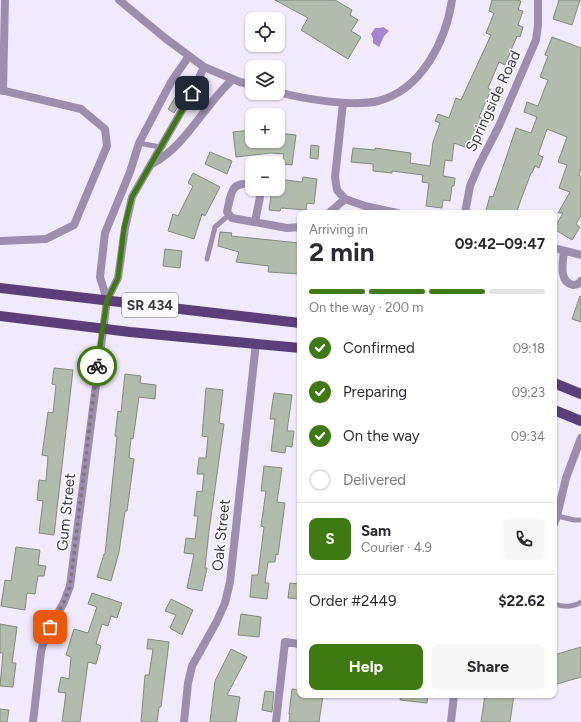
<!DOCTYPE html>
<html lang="en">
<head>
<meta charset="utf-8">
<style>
	body { margin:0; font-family:Figtree,sans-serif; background:#f7f7f7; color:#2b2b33; height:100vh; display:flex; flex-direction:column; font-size:15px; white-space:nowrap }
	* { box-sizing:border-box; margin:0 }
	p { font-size:13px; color:#7c7c81 }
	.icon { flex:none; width:22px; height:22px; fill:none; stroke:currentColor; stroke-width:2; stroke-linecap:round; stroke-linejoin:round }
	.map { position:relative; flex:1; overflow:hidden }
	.panel { position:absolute; left:297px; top:210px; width:260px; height:488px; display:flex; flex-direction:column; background:#fff; border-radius:8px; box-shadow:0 1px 3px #0004 }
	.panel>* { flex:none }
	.tools { position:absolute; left:245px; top:12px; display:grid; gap:8px }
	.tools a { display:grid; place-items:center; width:40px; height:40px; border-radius:8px; background:#fff; box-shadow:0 1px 3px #0004; font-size:20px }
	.pin { position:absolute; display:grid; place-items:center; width:34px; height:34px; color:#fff; margin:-17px; border-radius:8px; box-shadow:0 2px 6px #0006 }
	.courier { position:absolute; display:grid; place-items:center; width:40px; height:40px; margin:-20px; border:3px solid #3e7911; border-radius:50%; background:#fff; color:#222; box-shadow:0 1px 5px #0007 }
	.summary em { font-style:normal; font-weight:700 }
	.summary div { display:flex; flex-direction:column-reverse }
	.summary { display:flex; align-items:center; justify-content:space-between; height:68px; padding:0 12px }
	h1 { font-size:26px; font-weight:700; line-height:30px }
	.bar { display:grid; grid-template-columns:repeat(4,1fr); gap:6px 4px; align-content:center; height:48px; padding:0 12px }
	.bar i { height:5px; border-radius:3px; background:#e1e1e2 }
	.bar .selected { background:#3e7911 }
	.bar p { grid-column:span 4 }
	.line { display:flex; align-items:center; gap:10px; padding:0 12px; border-top:1px solid #e1e1e2 }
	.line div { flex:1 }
	.round { display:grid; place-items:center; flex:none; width:42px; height:42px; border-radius:8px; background:#f7f7f7 }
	ol { padding:0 12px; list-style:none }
	li { display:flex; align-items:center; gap:12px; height:44px }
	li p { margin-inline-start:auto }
	li .icon { padding:4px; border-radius:50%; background:#3e7911; color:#fff; stroke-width:4 }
	li:last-child { color:#7c7c81 }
	li i { width:22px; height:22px; border:2px solid #e1e1e2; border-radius:50% }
	.action { display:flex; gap:8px; margin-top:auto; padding:8px 12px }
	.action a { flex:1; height:46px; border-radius:8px; background:#3e7911; color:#fff; font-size:16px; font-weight:700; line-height:46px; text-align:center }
	.action a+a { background:#f7f7f7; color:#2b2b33 }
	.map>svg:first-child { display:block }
	.water { fill:#a683cf }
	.building { fill:#b1bcac; stroke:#818b7c }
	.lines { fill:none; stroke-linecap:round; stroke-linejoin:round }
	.service { stroke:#9d8eb0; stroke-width:5 }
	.minor { stroke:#9d8eb0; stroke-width:8 }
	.primary { stroke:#5c3f7a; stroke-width:10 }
	.done { stroke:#7c7782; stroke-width:4; stroke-dasharray:0 7.2 }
	.route { stroke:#3e7911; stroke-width:5 }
	.labels { text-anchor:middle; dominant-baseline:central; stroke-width:3; stroke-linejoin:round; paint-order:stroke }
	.shield { fill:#fbfafe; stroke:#76747a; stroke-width:1 }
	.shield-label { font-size:14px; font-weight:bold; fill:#3d3a41 }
	.street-label { font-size:15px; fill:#3d3a41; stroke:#fbfafe }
</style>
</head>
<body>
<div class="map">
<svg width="581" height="722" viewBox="0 0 581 722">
	<rect width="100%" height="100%" fill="#f1e9fc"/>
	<path class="water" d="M383,27L389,31L384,36L379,47L373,43V38L371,34L375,28H380Z"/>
	<path class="building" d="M275,0H335L352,10L350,15L358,20L351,31L361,37L348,59L301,30L308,18Z
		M492,0H516L521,1L518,10L523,11L518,25L523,27L520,37L517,36L505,65L499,62L488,88L491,90L479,117L486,120L482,130L478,128L470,149L454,143L452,161L445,160L443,176L455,178L454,186H452L450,201L443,200L442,208L426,206L429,183L422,182L423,175L392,171V173L373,171V164L351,162L353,148L375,150V148L411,153L410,163L430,166L433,142L440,123L435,121L438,114L449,118L456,98L461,100L491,35L486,33L494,13L489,11Z
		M559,0H580L572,25L553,19Z
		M552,37L581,48V168L579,175L581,176V216L576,224L580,227L572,240L554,229L563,213H558L570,192L559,188L567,165L558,162L567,137L547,129L538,155L543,157L539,168L535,166L532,173H531L516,213H496L486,210L490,196L493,197L516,128L531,133L537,117L524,112L527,102L538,106L548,80L540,77L548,56L545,55Z
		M176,96L182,100L174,113L168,109Z
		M252,130V141H278V133L296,135L292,165L282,164L284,154L271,153L236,157L233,132Z
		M311,145L319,146L318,159L310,158Z
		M210,152L232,161L227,174L205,164Z
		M193,173L220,187L205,216L202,214L194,239L168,231L173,214L178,216L193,186L188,183Z
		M303,177L317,179L314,204L307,203L306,210L281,208L280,211L269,210L272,189H278V179L302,182Z
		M220,232L232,233L231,236L299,243L297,257H300V274L268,272L269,266L236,262L239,252L218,246Z
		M165,249L182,251L180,268L163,266Z
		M580,296L581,297V322L572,319Z
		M54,368L73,370L54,535L39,533L43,501L37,500L39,480L46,481L48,456L42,455L48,412L53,413L56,385L52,384Z
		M125,374L141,376L140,383L156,385L155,399L139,397L133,439L131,438L129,458L134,459L127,511H125L119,552L111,581L97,577L104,554H105L117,437L115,436L118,411L121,412Z
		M206,388L223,390L219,423L224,424L209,531L205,568H207L202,591L187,588L194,554L184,553L186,538L195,539L198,516H194L197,491L202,492L204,474H197L199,458H206L208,437L202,436Z
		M274,393L292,395L287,431H294L292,447L286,446L285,453L271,451L275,419H270Z
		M264,466L282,468L277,502L285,503L278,555L276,554L275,562H268L265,583H269L267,599L250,597L252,575H258L264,527L261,526L266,491H261Z
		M16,547L40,550L38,565L46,566L44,576H38L35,594L27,593L25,610L1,606L5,580L11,581Z
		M290,583L300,584V599L288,598Z
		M92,593L122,603L117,618L111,616L108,626L102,624L96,644L101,646L96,664L88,662L80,722H62L66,693L58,692L61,677L69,679L71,657L66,655L74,629L88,633L97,607L88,604Z
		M171,599L193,610L182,635L170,628L176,615L165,611Z
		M241,614L261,617L259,637L238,635Z
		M0,624L17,627L12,663H16L13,687L0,686L3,653H0Z
		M148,639L169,642L161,707H159L157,722H141L145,675H149L153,649H147Z
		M581,647V677L554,685V655Z
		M231,649L247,657L227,695L240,697L236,722H210L215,681Z
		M292,689L300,690V695H323L319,722H289L290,714H289Z
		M265,691L274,692L272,712L262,710Z
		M401,695H428L427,703L400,700Z
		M485,695H514L510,722H481Z
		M0,709L9,710L7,722H0Z"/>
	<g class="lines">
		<path class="service" d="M139,143L160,147
			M207,259L215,227L229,215
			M557,516L574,520H581
			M554,604C563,607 573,607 581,602"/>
		<path class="minor" d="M119,0L165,38L204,67L240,82L252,85
			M0,90L81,109L105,129L107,146L74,225L46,239L0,241
			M3,91L5,0
			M278,92C304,99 352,107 378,101C422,90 446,40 452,0
			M343,103L335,177L337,190L345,199L365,206L397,213
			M152,164C187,145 204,105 233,79
			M252,185C230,180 231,195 227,212L232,218L287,228L300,227
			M329,213L345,199
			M465,213L470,186L479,165L499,126L536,40L538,25V0
			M255,222L260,197L258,189
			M554,248L581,255
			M564,251C563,261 558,282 573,285C576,285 579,284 581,281
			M107,300L100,277L105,233L130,172L139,143L171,82L189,56
			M554,524L557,516L566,478L581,438
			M33,722L41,652L45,636L64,602L70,586L107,300L118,278L125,228L132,197L192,93L204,67
			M184,722L188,683L192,666L217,621L225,603L230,582L256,343
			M276,722L285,642L300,644
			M451,722L454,695"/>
		<path class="primary" d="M0,288L300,323
			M0,316L130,332L300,348
			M554,383L581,394
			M554,410L581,421"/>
	</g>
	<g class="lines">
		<path class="done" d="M50,627L64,602L70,586L97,366"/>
		<path class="route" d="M97,366L107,300L118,278L124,228L132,197L192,93"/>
	</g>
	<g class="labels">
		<rect class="shield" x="122" y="293" width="56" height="24" rx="3"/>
		<g class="shield-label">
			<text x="150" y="305">SR 434</text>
		</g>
		<g class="street-label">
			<text transform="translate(493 101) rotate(-65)">Springside Road</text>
			<text transform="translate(66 512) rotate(-84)">Gum Street</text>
			<text transform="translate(221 535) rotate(-84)">Oak Street</text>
		</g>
	</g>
</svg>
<div class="tools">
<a><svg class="icon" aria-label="locate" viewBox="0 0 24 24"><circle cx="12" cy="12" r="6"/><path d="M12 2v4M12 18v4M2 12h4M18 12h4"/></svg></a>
<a><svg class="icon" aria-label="layers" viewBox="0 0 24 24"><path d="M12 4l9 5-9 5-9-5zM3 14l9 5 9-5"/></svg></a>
<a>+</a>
<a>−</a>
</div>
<div class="pin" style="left:50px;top:627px;background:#ea580c"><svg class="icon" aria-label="bag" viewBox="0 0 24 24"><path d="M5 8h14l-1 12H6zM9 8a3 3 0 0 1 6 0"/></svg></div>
<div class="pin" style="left:192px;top:93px;background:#1f2937"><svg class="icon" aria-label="home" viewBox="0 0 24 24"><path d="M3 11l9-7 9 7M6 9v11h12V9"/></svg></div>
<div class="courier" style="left:97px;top:366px"><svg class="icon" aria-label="bike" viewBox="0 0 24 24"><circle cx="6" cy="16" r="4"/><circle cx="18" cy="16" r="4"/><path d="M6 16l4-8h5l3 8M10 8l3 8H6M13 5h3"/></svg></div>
<section class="panel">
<div class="summary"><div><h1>2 min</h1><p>Arriving in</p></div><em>09:42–09:47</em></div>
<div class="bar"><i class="selected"></i><i class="selected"></i><i class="selected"></i><i></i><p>On the way · 200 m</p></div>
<ol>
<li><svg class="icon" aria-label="check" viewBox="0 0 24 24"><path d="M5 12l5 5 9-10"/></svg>Confirmed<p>09:18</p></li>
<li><svg class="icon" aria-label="check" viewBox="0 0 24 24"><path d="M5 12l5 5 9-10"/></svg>Preparing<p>09:23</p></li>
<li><svg class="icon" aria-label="check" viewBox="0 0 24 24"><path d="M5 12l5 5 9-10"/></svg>On the way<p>09:34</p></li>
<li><i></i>Delivered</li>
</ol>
<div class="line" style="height:72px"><b class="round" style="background:#3e7911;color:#fff">S</b><div><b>Sam</b><p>Courier · 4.9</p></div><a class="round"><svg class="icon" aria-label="phone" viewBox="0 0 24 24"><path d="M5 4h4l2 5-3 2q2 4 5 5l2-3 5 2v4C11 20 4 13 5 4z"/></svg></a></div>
<div class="line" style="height:52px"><div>Order #2449</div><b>$22.62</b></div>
<div class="action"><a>Help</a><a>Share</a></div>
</section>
</div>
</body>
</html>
